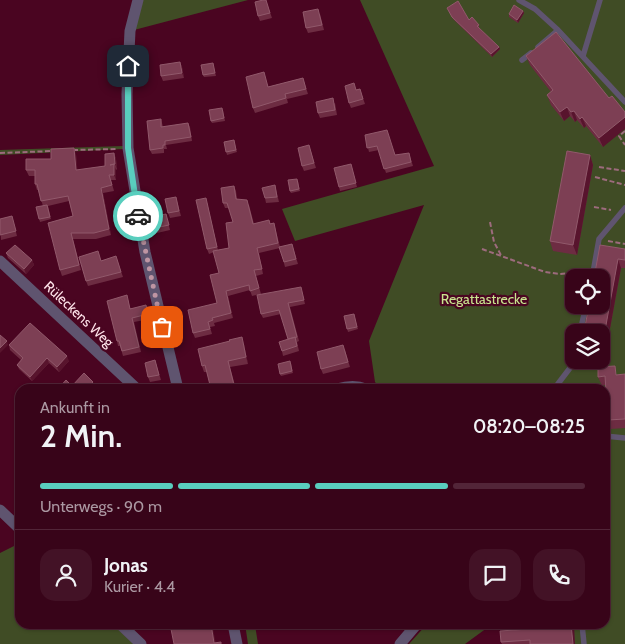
<!DOCTYPE html>
<html lang="de">
<head>
<meta charset="utf-8">
<style>
	body { margin:0; font-family:Cabin,sans-serif; background:#431226; color:#f1f3f6; height:100vh; display:flex; flex-direction:column; font-size:19px; white-space:nowrap }
	* { box-sizing:border-box; margin:0 }
	p { font-size:16px; color:#ab98a2 }
	.icon { flex:none; width:28px; height:28px; fill:none; stroke:currentColor; stroke-width:2; stroke-linecap:round; stroke-linejoin:round }
	.map { position:relative; flex:1; overflow:hidden }
	.side { position:absolute; left:15px; top:384px; width:595px; height:245px; display:flex; flex-direction:column; background:#380419; border-radius:15px; box-shadow:0 1px 4px #0004,0 0 0 1px #522538 }
	.side>* { flex:none }
	.buttons { position:absolute; left:565px; top:269px; display:grid; gap:10px }
	.buttons a { display:grid; place-items:center; width:45px; height:45px; border-radius:10px; background:#380419; box-shadow:0 1px 4px #0004,0 0 0 1px #522538; font-size:25px }
	.pin { position:absolute; display:grid; place-items:center; width:42px; height:42px; color:#fff; margin:-21px; border-radius:10px; box-shadow:0 2px 8px #0006 }
	.courier { position:absolute; display:grid; place-items:center; width:50px; height:50px; margin:-25px; border:4px solid #59cebe; border-radius:50%; background:#fff; color:#222; box-shadow:0 1px 6px #0007 }
	.summary em { font-style:normal; font-weight:600 }
	.summary div { display:flex; flex-direction:column-reverse }
	.summary { display:flex; align-items:center; justify-content:space-between; height:85px; padding:0 25px }
	h1 { font-size:32px; font-weight:600; line-height:38px }
	.bar { display:grid; grid-template-columns:repeat(4,1fr); gap:8px 5px; align-content:center; height:60px; padding:0 25px }
	.bar i { height:6px; border-radius:4px; background:#522538 }
	.bar .current { background:#59cebe }
	.bar p { grid-column:span 4 }
	.line { display:flex; align-items:center; gap:12px; padding:0 25px; border-top:1px solid #522538 }
	.line div { flex:1 }
	.round { display:grid; place-items:center; flex:none; width:52px; height:52px; border-radius:15px; background:#431226 }
	.map>svg:first-child { display:block }
	.green { fill:#404c25; fill-rule:evenodd }
	.lines { fill:none; stroke-linecap:round; stroke-linejoin:round }
	.path { stroke:#9d6b7d; stroke-width:2; stroke-dasharray:5 2.5; stroke-linecap:butt }
	.lane { stroke:#5f546f; stroke-width:5.5 }
	.street { stroke:#5f546f; stroke-width:11 }
	.wall { fill:#6d2c42 }
	.shaded-wall { fill:#58142d }
	.building { fill:#7d3f54; stroke:#91596b }
	.done { stroke:#bf95a3; stroke-width:5; stroke-dasharray:0 9 }
	.route { stroke:#59cebe; stroke-width:6 }
	.labels { text-anchor:middle; dominant-baseline:central; stroke-width:4.5; stroke-linejoin:round; paint-order:stroke }
	.park-label { font-size:14px; fill:#c9e58f; stroke:#4a0521 }
	.street-label { font-size:14px; fill:#fee3e9; stroke:#4a0521 }
</style>
</head>
<body>
<div class="map">
<svg width="625" height="644" viewBox="0 0 625 644">
	<rect width="100%" height="100%" fill="#4a0521"/>
	<path class="green" d="M142,0H248L134,30Z
		M360,0H625V644H527L525,624H605V389H381L375,382L369,341L424,205L295,241L282,209L434,166ZM574,278H601V305H574ZM574,332H601V360H574Z
		M123,146V149L0,155V150Z
		M20,543V624H112L134,644H0V553Z
		M245,624H267L255,625L258,644H248Z
		M427,624H505L491,625L465,644H409Z"/>
	<g class="lines">
		<path class="path" d="M625,131L619,136L625,145
			M73,150L118,149
			M0,153L53,151
			M599,167L625,171
			M595,177L625,185
			M594,207L611,210
			M490,222L494,242L502,257
			M608,241L625,244
			M482,249L545,272L560,274L585,272"/>
		<path class="lane" d="M519,0L535,9L558,30L538,47
			M558,30L625,102
			M583,56L600,0
			M522,60L531,53
			M592,278L599,239L625,208
			M580,332L586,305
			M554,389L570,368L574,359
			M605,436L625,438
			M582,624L584,644"/>
		<path class="street" d="M138,0L130,31L127,94L128,148L145,252L178,389
			M0,261L137,389
			M337,389C347,386 356,385 366,389
			M0,510L20,529
			M120,624L141,644
			M233,624L237,644
			M400,644L417,624"/>
	</g>
	<path class="wall" d="M266,0L272,18L260,21L258,16Z
		M447,8L479,25V28L499,47L500,49L492,57L453,19Z
		M523,11L524,13L518,23L509,17V14Z
		M320,14L324,30L308,33L306,28Z
		M526,56L609,98L603,147L586,126L584,128L577,120L575,122L570,116L564,121L551,105L547,95L551,92L530,65Z
		M180,62L182,67L184,78L163,81L161,76Z
		M213,63L216,76L204,77L203,75Z
		M265,77L268,87L303,78L308,94L287,99L288,103L255,113L253,108Z
		M360,89L365,104L351,108L349,103L356,90Z
		M335,103L337,115L320,118L318,113Z
		M223,110L225,121L212,123L211,121Z
		M161,119L163,127L188,123L190,127L192,141L166,145L167,149H164V153L152,154L150,150Z
		M365,135L395,155L409,153L413,166L386,173L379,150L369,152Z
		M234,140L237,152L227,155L224,142Z
		M309,145L316,168L304,171L302,166Z
		M114,153L116,159L117,169L116,170V180H111L114,191L103,193L111,235L96,239H73L81,270L62,276L60,270L73,216L69,201L48,206L51,219L40,222L36,207L43,206L38,190H37L35,184V176H29L26,170L51,159L76,154L77,170L105,166Z
		M590,155L593,165L577,255L553,251L550,241Z
		M351,164L357,187L340,191L339,187Z
		M298,181L300,191L291,193L290,191Z
		M275,185L279,202L266,203L265,198Z
		M234,186L236,191L237,199L249,205L254,224L274,223L280,247L292,244L298,264L285,267L280,248L259,253L263,274L256,276L261,294L252,296L250,290L228,296L233,318L214,323L215,326L210,327L212,334L195,338L193,333L217,303L219,273L214,252L209,254L207,249L206,198L218,250L229,248L233,222L229,208H225L223,203Z
		M176,197L181,216L170,218L168,213Z
		M166,214L170,230L157,233L155,228Z
		M12,216L17,236L1,240L0,219Z
		M625,249V268H621L605,356L601,355V278Z
		M6,253L32,260L34,265L26,274L8,258Z
		M116,256L123,277L88,286L86,281L101,261Z
		M302,291L305,304L290,307L299,341L297,342L299,351L283,356L282,351L288,339L281,314L263,318L261,314Z
		M128,300L130,308L148,310L150,319L134,322L141,352L123,356L120,346H118L117,341Z
		M354,314L358,329L348,332L344,316Z
		M244,344L248,364L230,367L236,389H211L207,372H204L202,366Z
		M9,345L69,361L59,372L49,363L32,381L19,369L17,365L21,360L10,350Z
		M345,350L350,367L323,374L321,369Z
		M155,360L161,380L150,382L148,377Z
		M291,363L293,373L281,376L280,374Z
		M625,374V428L611,429L608,420L605,385L602,386L598,377Z
		M529,629L575,644H502L501,642Z"/>
	<path class="shaded-wall" d="M523,11L524,13L518,23L517,20Z
		M499,47L500,49L492,57L491,54Z
		M180,62L182,67L184,78L182,73Z
		M567,107L570,116L564,121L560,112Z
		M574,111L577,120L575,122L571,112Z
		M582,117L586,126L584,128L580,119Z
		M625,117V129L603,147L599,138Z
		M74,148L76,154L78,176L76,170Z
		M114,153L116,159L117,169L115,164Z
		M590,155L593,165L577,255L573,245Z
		M114,164L116,170V180L114,175Z
		M101,188L103,193L111,235L109,229Z
		M257,248L259,253L263,274L262,269Z
		M618,259L621,268L605,356L602,347Z
		M32,260L34,265L26,274L24,269Z
		M226,291L228,296L233,318L231,313Z
		M242,337L244,344L248,364L246,357Z
		M7,341L8,345L0,353V348Z
		M67,356L69,361L59,372L57,367Z
		M47,358L49,363L32,381L30,377Z
		M93,382L95,387L93,389H86Z
		M211,624H212L216,644H214Z
		M571,624H574L575,644H573Z"/>
	<path class="building" d="M263,0H266L270,13L258,16L255,2Z
		M458,1L469,20L472,17L479,25L477,26L499,47L491,54L452,17L447,8Z
		M514,5L523,11L517,20L509,14Z
		M318,9L322,25L306,28L303,12Z
		M556,32L609,98L612,96L625,112V117L599,138L582,117L580,119L574,111L571,112L567,107L560,112L547,95L553,90L526,56Z
		M180,62L182,73L161,76L160,65Z
		M213,63L215,73L203,75L201,65Z
		M264,72L268,87L303,78L306,89L285,94L286,98L253,108L246,77Z
		M354,83L356,90L360,89L363,99L349,103L345,86Z
		M333,98L335,110L318,113L316,102Z
		M222,108L224,118L211,121L209,110Z
		M161,119V127L188,123L191,137L165,141V145H163V148L150,150L147,121Z
		M387,130L395,155L409,153L411,162L384,169L377,146L367,148L365,135Z
		M234,140L236,150L226,152L224,142Z
		M309,145L314,163L302,166L298,148Z
		M74,148L76,170L105,166V154L114,153L115,164L110,165L114,164V175H109L112,185L101,188L109,229L94,233H71L79,265L60,270L48,223L73,216L68,196L41,201L37,184H35V170H26V159H51V149Z
		M567,151L590,155L573,245L550,241Z
		M351,164L356,183L339,187L334,168Z
		M297,179L299,189L290,191L288,180Z
		M275,185L277,197L265,198L262,188Z
		M234,186L236,199L247,200L253,224L269,220L270,224L274,223L278,243L257,248L262,269L254,270L259,288L250,291L249,285L226,291L231,313L212,318L213,320L208,322L210,329L193,333L188,310L217,303L210,275L219,273L213,251L229,248L226,223L233,222L227,203H223L221,188Z
		M176,197L179,211L168,213L165,199Z
		M206,198L217,247L207,249L196,200Z
		M47,205L50,217L39,219L36,207Z
		M166,214L169,225L155,228L152,217Z
		M12,216L16,231L0,235V219Z
		M292,244L296,259L284,262L279,247Z
		M15,245L32,260L24,269L6,253Z
		M600,245L625,249V260L618,259L602,347L601,332H584L589,305H601V278H594Z
		M98,251L101,261L116,256L121,272L86,281L79,257Z
		M301,287L304,300L288,303L297,337L288,339L279,310L261,314L257,295Z
		M127,295L130,309L146,305L148,314L132,318L139,347L122,351L119,341H117L107,301Z
		M354,314L357,327L347,329L344,316Z
		M30,323L67,356L57,367L47,358L30,377L17,365L23,358L9,345Z
		M0,335L7,341L0,348Z
		M242,337L246,357L228,361L235,389H211L205,365L202,366L198,349L230,341L229,340Z
		M295,337L297,346L282,351L279,342Z
		M343,345L348,362L321,369L317,352Z
		M155,360L159,375L148,377L145,363Z
		M290,361L292,371L280,374L278,364Z
		M615,366L616,375L625,374V419L608,420L605,376L598,377V367Z
		M84,373L93,382L86,389H58L66,380L72,386Z
		M20,495V511H18L16,496Z
		M170,624H211L214,643L221,642V644H174Z
		M528,624H571L573,644H530V640L501,642L500,631L529,629Z"/>
	<g class="lines">
		<path class="done" d="M138,216L162,327"/>
		<path class="route" d="M128,66V148L138,216"/>
	</g>
	<g class="labels">
		<g class="park-label">
			<text x="484" y="299">Regattastrecke</text>
		</g>
		<g class="street-label">
			<text transform="translate(79 314) rotate(43)">Rüleckens Weg</text>
		</g>
	</g>
</svg>
<div class="buttons">
<a><svg class="icon" aria-label="locate" viewBox="0 0 24 24"><circle cx="12" cy="12" r="6"/><path d="M12 2v4M12 18v4M2 12h4M18 12h4"/></svg></a>
<a><svg class="icon" aria-label="layers" viewBox="0 0 24 24"><path d="M12 4l9 5-9 5-9-5zM3 14l9 5 9-5"/></svg></a>
</div>
<div class="pin" style="left:162px;top:327px;background:#ea580c"><svg class="icon" aria-label="bag" viewBox="0 0 24 24"><path d="M5 8h14l-1 12H6zM9 8a3 3 0 0 1 6 0"/></svg></div>
<div class="pin" style="left:128px;top:66px;background:#1f2937"><svg class="icon" aria-label="home" viewBox="0 0 24 24"><path d="M3 11l9-7 9 7M6 9v11h12V9"/></svg></div>
<div class="courier" style="left:138px;top:216px"><svg class="icon" aria-label="car" viewBox="0 0 24 24"><path d="M5 17H2v-5l4-1 3-4h7l3 4 3 1v5h-3M9 17h6M6 11h13"/><circle cx="7" cy="17" r="2"/><circle cx="17" cy="17" r="2"/></svg></div>
<section class="side">
<div class="summary"><div><h1>2 Min.</h1><p>Ankunft in</p></div><em>08:20–08:25</em></div>
<div class="bar"><i class="current"></i><i class="current"></i><i class="current"></i><i></i><p>Unterwegs · 90 m</p></div>
<div class="line" style="height:90px"><a class="round"><svg class="icon" aria-label="person" viewBox="0 0 24 24"><circle cx="12" cy="8" r="4"/><path d="M4 21q1-7 8-7t8 7"/></svg></a><div><b>Jonas</b><p>Kurier · 4.4</p></div><a class="round"><svg class="icon" aria-label="chat" viewBox="0 0 24 24"><path d="M4 5h16v11H9l-5 4z"/></svg></a><a class="round"><svg class="icon" aria-label="phone" viewBox="0 0 24 24"><path d="M5 4h4l2 5-3 2q2 4 5 5l2-3 5 2v4C11 20 4 13 5 4z"/></svg></a></div>
</section>
</div>
</body>
</html>
